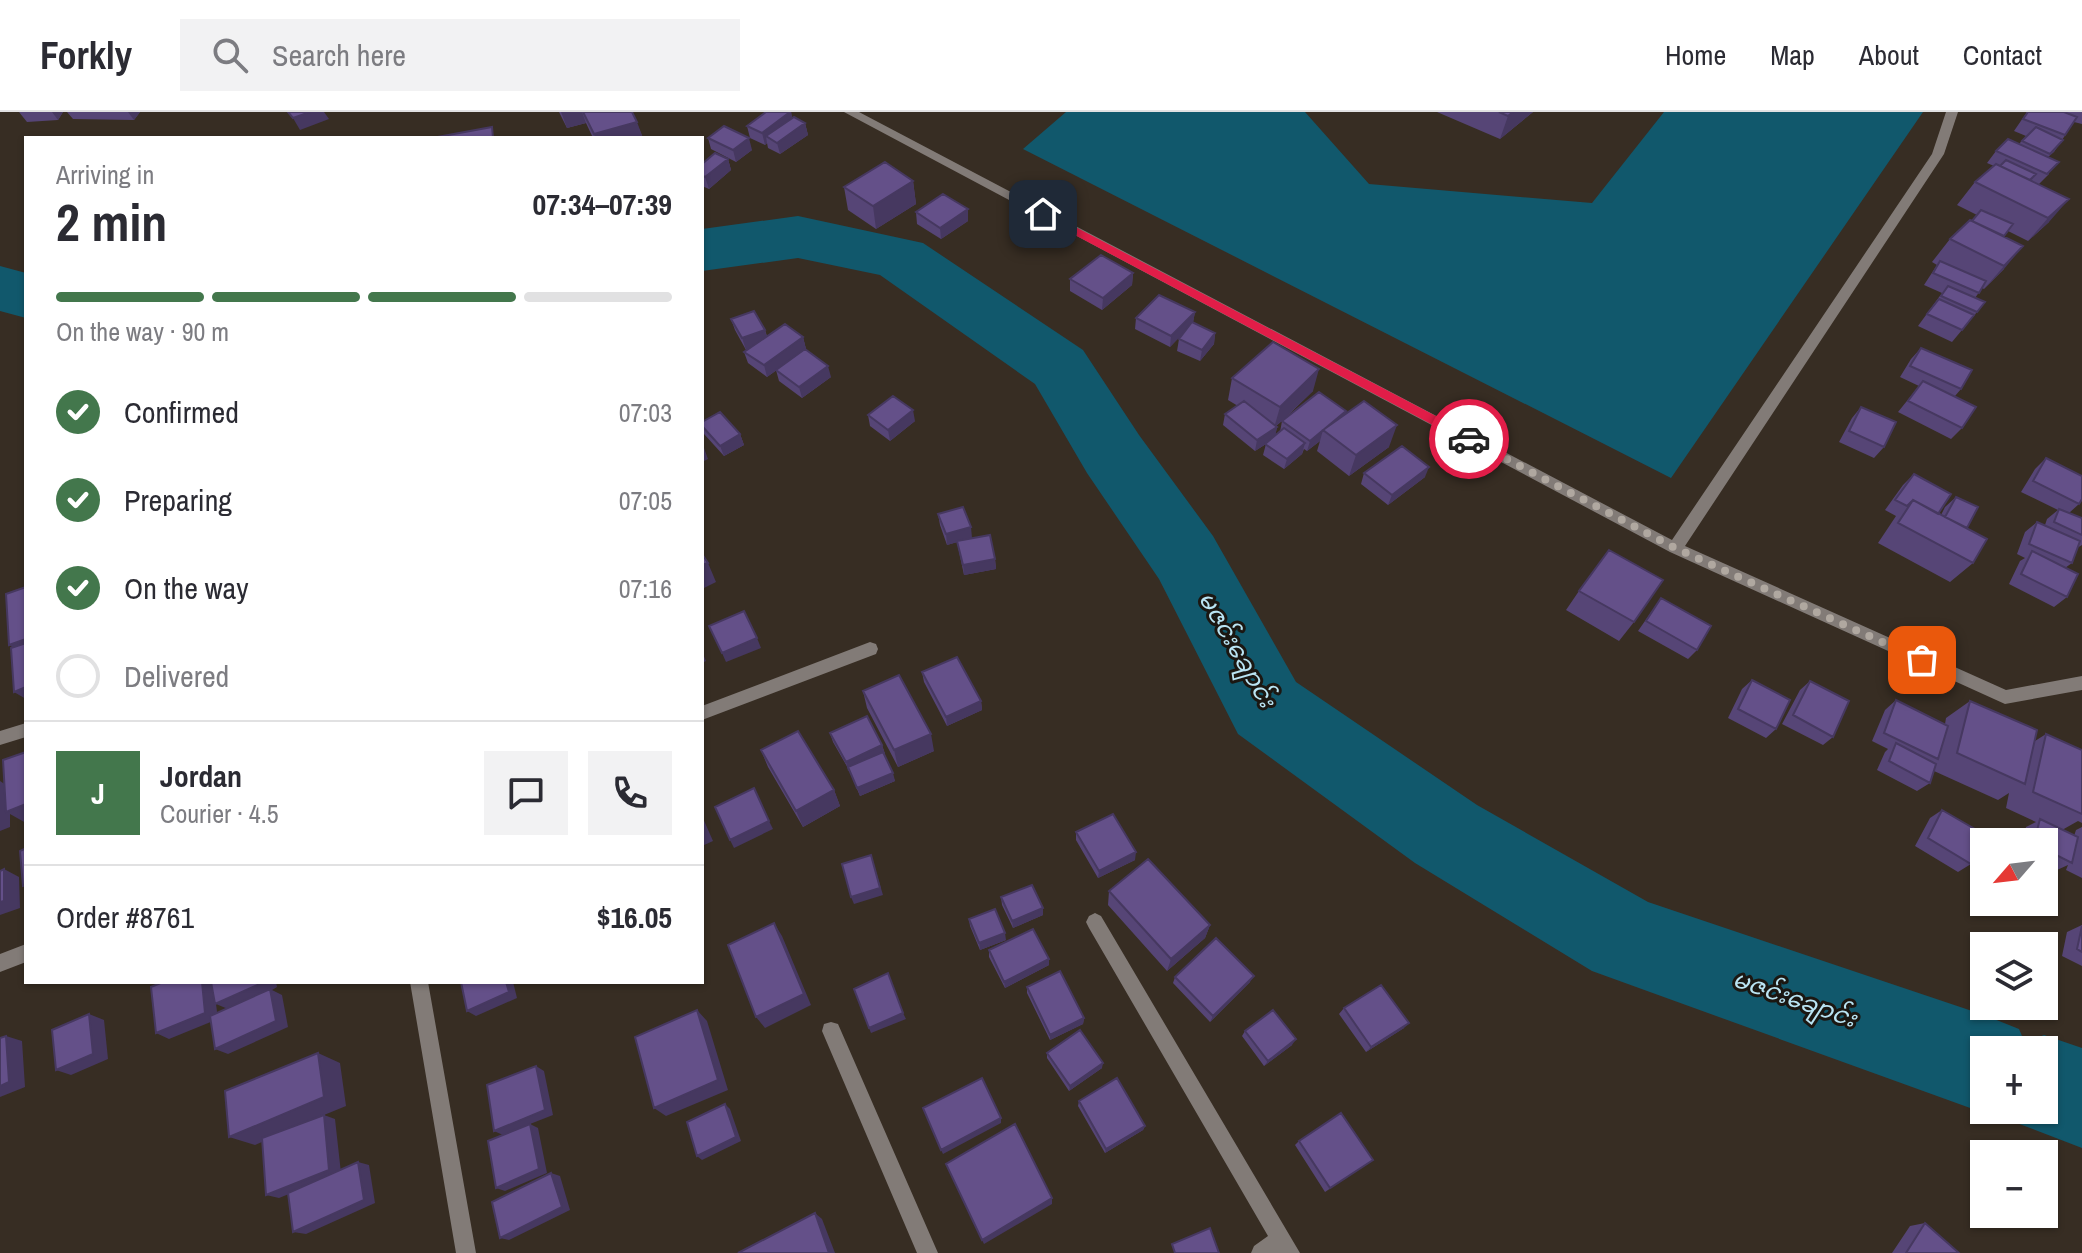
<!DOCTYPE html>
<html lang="en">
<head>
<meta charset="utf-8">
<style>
	body { margin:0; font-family:"Archivo Narrow","Noto Sans Myanmar",sans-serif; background:#f2f2f3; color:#2b2b33; height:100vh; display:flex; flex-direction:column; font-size:30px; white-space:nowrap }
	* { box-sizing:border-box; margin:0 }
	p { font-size:26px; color:#7c7c81 }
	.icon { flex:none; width:44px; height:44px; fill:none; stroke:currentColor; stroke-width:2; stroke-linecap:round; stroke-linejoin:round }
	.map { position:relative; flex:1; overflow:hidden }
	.drawer { position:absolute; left:24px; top:24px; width:680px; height:848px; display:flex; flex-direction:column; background:#fff; border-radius:0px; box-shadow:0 2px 6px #0004 }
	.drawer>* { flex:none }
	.needle { width:52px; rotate:242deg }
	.controls { position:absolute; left:1970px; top:716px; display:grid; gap:16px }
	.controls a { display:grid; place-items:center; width:88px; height:88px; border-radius:0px; background:#fff; box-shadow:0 2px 6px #0004; font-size:40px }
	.pin { position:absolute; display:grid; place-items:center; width:68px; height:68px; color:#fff; margin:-34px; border-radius:16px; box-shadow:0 4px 12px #0006 }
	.courier { position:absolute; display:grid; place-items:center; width:80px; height:80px; margin:-40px; border:6px solid #e11d48; border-radius:50%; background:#fff; color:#222; box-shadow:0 2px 10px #0007 }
	.overview em { font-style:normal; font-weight:800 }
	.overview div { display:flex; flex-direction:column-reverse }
	.overview { display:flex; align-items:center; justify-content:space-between; height:136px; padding:0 32px }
	h1 { font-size:52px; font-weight:800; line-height:60px }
	.bar { display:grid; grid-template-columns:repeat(4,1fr); gap:12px 8px; align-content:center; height:96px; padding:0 32px }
	.bar i { height:10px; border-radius:6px; background:#e1e1e2 }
	.bar .selected { background:#43774c }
	.bar p { grid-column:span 4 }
	.line { display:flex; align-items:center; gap:20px; padding:0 32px; border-top:2px solid #e1e1e2 }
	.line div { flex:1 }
	.round { display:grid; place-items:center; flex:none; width:84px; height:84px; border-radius:0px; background:#f2f2f3 }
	ol { padding:0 32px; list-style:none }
	li { display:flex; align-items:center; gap:24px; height:88px }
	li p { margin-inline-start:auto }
	li .icon { padding:8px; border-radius:50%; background:#43774c; color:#fff; stroke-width:4 }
	li:last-child { color:#7c7c81 }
	li i { width:44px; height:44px; border:4px solid #e1e1e2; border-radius:50% }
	header { display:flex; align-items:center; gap:48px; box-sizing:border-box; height:112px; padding:0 40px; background:#fff; border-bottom:2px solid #e1e1e2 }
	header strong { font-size:38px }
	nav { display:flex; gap:44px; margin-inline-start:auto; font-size:28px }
	.search { width:560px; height:72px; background:#f2f2f3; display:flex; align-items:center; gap:20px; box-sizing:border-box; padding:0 28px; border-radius:0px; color:#7c7c81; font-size:30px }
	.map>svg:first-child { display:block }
	.water { fill:#11586c }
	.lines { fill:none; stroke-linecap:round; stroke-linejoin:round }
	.river { fill:#11586c; fill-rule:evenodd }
	.street { fill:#827b77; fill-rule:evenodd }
	.wall { fill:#564576; fill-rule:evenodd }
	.shaded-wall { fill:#463860 }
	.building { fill:#645089; stroke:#463860; stroke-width:2 }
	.route { fill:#e11d48 }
	.done { stroke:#b0a8a0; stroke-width:8; stroke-dasharray:0 14.4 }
	.labels { text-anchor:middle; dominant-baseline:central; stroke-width:6; stroke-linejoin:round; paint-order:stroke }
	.water-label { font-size:24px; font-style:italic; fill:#bae5f4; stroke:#1b1712 }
</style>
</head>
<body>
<header>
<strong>Forkly</strong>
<div class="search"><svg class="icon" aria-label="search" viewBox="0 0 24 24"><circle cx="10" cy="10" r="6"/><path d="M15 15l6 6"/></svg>Search here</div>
<nav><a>Home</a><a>Map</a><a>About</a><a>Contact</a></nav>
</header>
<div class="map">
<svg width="2082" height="1141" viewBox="0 0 2082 1141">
	<rect width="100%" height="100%" fill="#372d23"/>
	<path class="water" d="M1066,0H1305L1369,72L1592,91L1664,0H1923L1671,366L1023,37Z"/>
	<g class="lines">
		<path class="river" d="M798,104L923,131L1083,238L1139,323L1213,424L1296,570L1477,693L1648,790L1984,903L2019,917L2025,931L2044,923L2082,936V1036L2009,1008L2005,998H2044V938H1984V998H1992L1984,1001L1592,859L1415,751L1238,622L1159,467L1087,361L1035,272L880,163L798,146L702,159V117Z
			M0,154L26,161V206L0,199Z"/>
		<path class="street" d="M844,0H859L1672,428L1932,42L1946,0H1958L1944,42L1685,434L2006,578L2082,564V578L2005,592L1670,440Z
			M870,530L876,532L878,537L876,542L702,608V594Z
			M26,611V625L0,633V619Z
			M1095,801L1101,804L1300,1141H1251L1254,1134L1268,1124L1089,816L1086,810L1089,804Z
			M26,832V850L0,860V842Z
			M410,870H428L476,1141H456Z
			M831,910L838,912L938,1141H917L822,919L824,912Z"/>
	</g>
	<path class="wall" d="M19,0H63L58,8L27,10Z
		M67,0H140L134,8L73,7Z
		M559,0H632L643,26H593L586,11L567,16Z
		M791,0L792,6L805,11L808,23L780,42L768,36L767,31L765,33L750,26L747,14Z
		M1437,0H1533L1500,27Z
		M2027,0H2082V12L2074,10L2054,40L2048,45L2049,62L2039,72L2049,110L2028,129L2008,119L2004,124V157L1984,177L1982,176L1975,186L1977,200L1952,230L1918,214L1942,181L1924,173L1937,153L1932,150L1950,127L1972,109L1977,103L1957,93L1975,70L1994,54L1987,51L1996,39L2019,32L2026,24L2014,19Z
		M708,26L752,38L736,50L711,37Z
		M728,47L731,58L709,77L702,74V52Z
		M913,69L916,92L876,117L848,98L844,75Z
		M916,100L968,109L941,127L917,112Z
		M1133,161L1132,173L1102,198L1070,179V167Z
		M1195,200L1193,210L1215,221L1214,232L1200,249L1177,239L1179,227L1185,219L1170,235L1135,217L1136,206Z
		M731,207L765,218L767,224L803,225L806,237L767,265L748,251L744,240L750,236L746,238L735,218Z
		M1921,236L1961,277L1955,284L1962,316L1951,327L1898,300L1919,274L1900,265L1911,247Z
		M776,258L831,265L802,286L779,269Z
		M1232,266L1313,279L1283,308L1346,299L1345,302L1389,335L1349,364L1317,339L1320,329L1307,339L1304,337L1302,342L1284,357L1263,343L1266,332L1255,339L1223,313L1225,302L1238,294L1228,288ZM1282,309L1280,320L1275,324L1277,315L1276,314Z
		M1861,295L1884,335L1874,346L1839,330L1852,306Z
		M868,303L915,309L890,329L870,314Z
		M702,310L740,322L744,333L724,344L704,322L702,317Z
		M2046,346L2079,392L2069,401L2082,406V433L2077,436L2072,451L2065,456L2067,485L2054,495L2009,472L2020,449L2025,446L2017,442L2025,420L2037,410L2045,413L2047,407L2058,398L2021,380L2035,357Z
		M1364,361L1425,365L1388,393L1361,372Z
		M1914,362L1938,402L1941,403L1945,395L1956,385L1967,416L1973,451L1950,470L1878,431L1896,404L1885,398L1903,373Z
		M938,402L972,426L995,447L996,457L964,463L957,430L947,433L940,413Z
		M1579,479L1634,510L1619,529L1566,498Z
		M1661,486L1697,538L1688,547L1638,519Z
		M922,560L981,589L982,598L947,614L924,570Z
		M1752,568L1776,617L1766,626L1728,606L1742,577Z
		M1810,569L1833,625L1823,633L1782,612L1800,578Z
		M863,579L934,639L898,655L867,596Z
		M1896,588L1945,612L1946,606L1970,589L2035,629L2046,622L2082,638V711L2078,709L2062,718L2074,724L2076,718L2082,715V766L2066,758L2068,753L2057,758L2044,752V730H2022L2026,715L2036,710L2006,696L2009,681L1998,688L1934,659L1930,671L1917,679L1877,658L1885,640L1888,637L1872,629L1885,598Z
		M830,621L882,633L885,642H884L895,669L860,684L849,658L833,630Z
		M761,638L834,678L840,694L803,715L768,655Z
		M1942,698L1971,752L1958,760L1915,734L1930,706Z
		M1076,720L1135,748L1098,766L1076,728Z
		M1109,779L1210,813L1205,826L1167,859L1108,793Z
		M1001,785L1043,803L1013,816L1002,793Z
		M969,807L1006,828L980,838L970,814Z
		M2082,813V854L2062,844L2067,820Z
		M989,838L1049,853L1005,876L989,845Z
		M1175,865L1250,870L1210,910L1173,871Z
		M1027,875L1084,906L1083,912L1050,928L1027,881Z
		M1344,896L1404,916L1366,940L1339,902Z
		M1245,919L1292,933L1264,954L1242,924Z
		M1047,941L1102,956L1069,979L1047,946Z
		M1079,989L1145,1014L1143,1018L1105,1041L1078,994Z
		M1299,1029L1373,1048L1325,1080L1295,1033Z
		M1925,1111L1959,1141H1892L1910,1114Z"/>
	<path class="shaded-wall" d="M52,0H63L58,8Z
		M128,0H140L134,8Z
		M310,0H324L329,7L300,18L293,6Z
		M561,0H582L586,11L567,16Z
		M791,0L793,11L766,24L767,31L765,33L762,21Z
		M1513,0H1533L1500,27L1508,4Z
		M637,10L643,26H595L594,22Z
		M805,11L808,23L780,42L777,31Z
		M749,26L752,38L736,50L733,38Z
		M728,47L731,58L709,77L705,65Z
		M913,69L916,92L876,117L873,94Z
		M2069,87L2049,110L2028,129L2048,106Z
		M968,97V109L941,127L940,116Z
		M2023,134L2004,157L1984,177L2004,154Z
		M1133,161L1132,173L1102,198L1103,186Z
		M1195,200L1193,211L1170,235L1171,224Z
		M765,218L768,230L746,238L742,226Z
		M1215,221L1214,232L1200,249L1202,238Z
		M803,225L806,237L767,265L764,253Z
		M828,254L831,265L802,286L799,275Z
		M1319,257L1313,279L1274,316L1280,295Z
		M913,298L915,309L890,329L888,318Z
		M1346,299L1343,310L1323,318L1320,329L1307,339L1310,329Z
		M1397,313L1389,335L1349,364L1356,343Z
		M1277,315L1275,326L1255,339L1257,328Z
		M740,322L744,333L724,344L720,334Z
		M1305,331L1302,342L1284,357L1287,347Z
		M704,336L708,347L702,350V337Z
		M1429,355L1425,365L1388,393L1392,383Z
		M971,415L972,426L947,433L946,422Z
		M995,447L996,457L964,463L963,453Z
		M708,451L716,470L702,477V453Z
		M757,526L761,536L726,550L722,541Z
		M26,527V544L9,533Z
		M702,540L706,549L702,551Z
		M26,575V587L14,580Z
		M981,589L982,598L947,614L946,605Z
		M931,622L934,639L898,655L894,638Z
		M882,633L885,642L848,659L846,650Z
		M893,661L895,669L860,684L857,676Z
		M0,669L9,675L26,692V711L10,702V715L0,719Z
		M834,678L840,694L803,715L796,699Z
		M702,704L713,729L702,734Z
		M769,709L773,717L734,736L730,728Z
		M1136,740L1135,748L1098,766L1099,759Z
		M871,743L883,783L854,792L851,785Z
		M4,757L19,765L20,796L0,803V790Z
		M1043,796V803L1013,816L1012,809Z
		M774,811L782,824L811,893L765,916L756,905Z
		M1210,813L1205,826L1167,859L1171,847Z
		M1005,821L1006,828L980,838L979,831Z
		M1049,847V853L1005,876L1004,870Z
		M1254,864L1250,870L1210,910L1213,904Z
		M202,870H276L277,875L272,878L282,883L288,915L228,942L215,937L228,897L216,892L218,907L169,927L156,921Z
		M506,870H513L517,886L476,904L467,899Z
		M697,898L707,909L728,978L666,1004L654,996Z
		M903,901L906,907L871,921L869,916Z
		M89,902L104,908L108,947L71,963L56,958Z
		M1084,906L1083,912L1050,928V923Z
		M1409,911L1404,916L1366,940L1371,935Z
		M6,924L22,929L25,975L0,985V974Z
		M1296,927L1292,933L1264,954L1268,949Z
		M318,941L340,951L346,994L324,1003L335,1007L341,1061L279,1086L266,1083L324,1003L255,1033L229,1025Z
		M1103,951L1102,956L1069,979L1070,974Z
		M536,954L544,959L553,1003L530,1012L538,1016L547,1061L505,1079L496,1076L503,1023L494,1019Z
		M725,992L730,997L741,1029L702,1048L697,1044Z
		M1001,1006V1011L943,1042L941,1038Z
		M1145,1014L1143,1018L1105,1041L1106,1037Z
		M358,1050L369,1053L375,1091L306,1122L293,1120Z
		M551,1061L560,1064L570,1098L509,1128L500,1126Z
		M1052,1086V1092L984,1132L982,1128Z
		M815,1101L822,1107L835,1141H829Z"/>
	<path class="building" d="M288,0H310L293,6Z
		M583,0H632L637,10L594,22Z
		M766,0H790L762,21L747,14Z
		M1499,0H1513L1508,4Z
		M2028,0H2064L2077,5L2065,23L2023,7Z
		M794,5L805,11L777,31L766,24Z
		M724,14L749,26L733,38L708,26Z
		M492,15L493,26H432Z
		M2036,15L2063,28L2050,42L2022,29Z
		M2008,27L2059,50L2047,62L1996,39Z
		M715,41L728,47L705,65L702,63V52Z
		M2006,48L2036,62L2030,68L2000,54Z
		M885,50L913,69L873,94L844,75Z
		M1996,52L2069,87L2048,106L1975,70Z
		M943,82L968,97L940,116L916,100Z
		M1981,98L2013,112L2004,124L1972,109Z
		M1970,108L2023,134L2004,154L1950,127Z
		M1101,143L1133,161L1103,186L1070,167Z
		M1940,149L1986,169L1979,181L1933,161Z
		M1948,174L1985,190L1977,200L1941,184Z
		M1159,183L1195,200L1171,224L1136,206Z
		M1939,187L1974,203L1962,218L1927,202Z
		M754,199L765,218L742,226L731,207Z
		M1192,210L1215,221L1202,238L1179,227Z
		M785,212L803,225L764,253L744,240Z
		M1273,230L1319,257L1280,295L1232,266Z
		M1921,236L1972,258L1961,277L1910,254Z
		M805,237L828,254L799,275L776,258Z
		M1923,269L1976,295L1962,316L1908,289Z
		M1319,280L1346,299L1310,329L1282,309Z
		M893,284L913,298L888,318L868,303Z
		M1244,289L1277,315L1257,328L1225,302Z
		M1364,289L1397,313L1356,343L1323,318Z
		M1861,295L1896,310L1884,335L1849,319Z
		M720,300L740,322L720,334L702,314V310Z
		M1284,316L1305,331L1287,347L1265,332Z
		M1402,334L1429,355L1392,383L1364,361Z
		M2046,346L2082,364V387L2079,392L2033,369Z
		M1914,362L1951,382L1938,402L1913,388L1907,394L1895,388Z
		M1956,385L1978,395L1967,416L1945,405Z
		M1913,388L1987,427L1973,451L1898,411Z
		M963,395L971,415L946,422L938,402Z
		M2059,397L2082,406V423L2054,410Z
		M2037,410L2080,429L2072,451L2029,432Z
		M990,423L995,447L963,453L957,429Z
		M1609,438L1663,468L1634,510L1579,479Z
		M2032,439L2078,462L2067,485L2021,462Z
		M702,442L708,451L702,453Z
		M26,475V527L9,533L6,482Z
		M1661,486L1711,514L1697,538L1646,509Z
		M744,499L757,526L722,541L709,514Z
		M26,531V575L14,580L11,536Z
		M957,545L981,589L946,605L922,560Z
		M899,563L931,622L894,638L863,579Z
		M1752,568L1790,588L1776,617L1738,597Z
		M1810,569L1849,589L1833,625L1793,603Z
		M1896,588L1948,614L1938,647L1884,621Z
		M1970,589L2037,618L2025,672L1957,641Z
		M867,604L882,633L846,650L830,621Z
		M798,619L834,678L796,699L761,638Z
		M2046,622L2082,638V702L2033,680Z
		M1896,631L1936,652L1930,671L1889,649Z
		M26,640V692L6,700L3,648Z
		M883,640L893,661L857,676L848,655Z
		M754,676L769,709L730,728L715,695Z
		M1942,698L1985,723L1971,752L1928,726Z
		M1113,702L1136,740L1099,759L1076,720Z
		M2040,707L2078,725L2072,751L2044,737V730H2034Z
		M26,736V773L23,774L20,739Z
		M871,743L880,776L851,785L842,752Z
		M1148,747L1210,813L1171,847L1109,779Z
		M4,757V789L0,790V759Z
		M1032,773L1043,796L1012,809L1001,785Z
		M995,797L1005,821L979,831L969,807Z
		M774,811L804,882L756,905L728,833Z
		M2082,814V840L2077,837Z
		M1033,817L1049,847L1004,870L989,838Z
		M1216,826L1254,864L1213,904L1175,865Z
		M1060,859L1084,906L1050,923L1027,875Z
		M888,861L903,901L869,916L854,877Z
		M163,870H202L205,901L156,921L151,875Z
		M211,870H264L215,892Z
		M461,870H506L509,880L467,899Z
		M1381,873L1409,911L1371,935L1344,896Z
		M270,877L276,909L215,937L210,904Z
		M697,898L718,968L654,996L635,925Z
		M1273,898L1296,927L1268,949L1245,919Z
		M89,902L93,942L56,958L52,918Z
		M1080,918L1103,951L1070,974L1047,941Z
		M6,924L9,970L0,974V926Z
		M318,941L324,985L229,1025L225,979Z
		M536,954L545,998L494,1019L487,973Z
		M982,966L1001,1006L941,1038L923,996Z
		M1117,966L1145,1014L1106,1037L1079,989Z
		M725,992L736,1025L697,1044L687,1010Z
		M1341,1001L1373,1048L1330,1076L1299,1029Z
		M324,1003L329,1058L266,1083L262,1026Z
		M530,1012L539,1057L496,1076L488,1029Z
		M1015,1012L1052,1086L982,1128L946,1052Z
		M358,1050L364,1088L293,1120L288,1081Z
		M551,1061L562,1095L500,1126L492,1090Z
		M815,1101L829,1141H738Z
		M1925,1111L1959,1141H1906Z
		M1210,1116L1219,1141H1175L1172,1132Z"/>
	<path class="route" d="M1043,98L1474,324L1475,327L1465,330L1039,104L1038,102Z"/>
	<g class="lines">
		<path class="done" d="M1469,327L1675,436L1922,548"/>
	</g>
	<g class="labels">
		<g class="water-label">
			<text transform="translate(1238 537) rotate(60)">မဇင်းချောင်း</text>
			<text transform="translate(1795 886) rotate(19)">မဇင်းချောင်း</text>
		</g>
	</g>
</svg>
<div class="controls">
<a><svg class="needle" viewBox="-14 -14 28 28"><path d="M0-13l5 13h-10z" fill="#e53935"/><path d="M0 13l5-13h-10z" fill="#7c7c81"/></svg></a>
<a><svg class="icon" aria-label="layers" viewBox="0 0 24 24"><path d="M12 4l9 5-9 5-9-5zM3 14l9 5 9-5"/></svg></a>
<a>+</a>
<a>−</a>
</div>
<div class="pin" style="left:1922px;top:548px;background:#ea580c"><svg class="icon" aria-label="bag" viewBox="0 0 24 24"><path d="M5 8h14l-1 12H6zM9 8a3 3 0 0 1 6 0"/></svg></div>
<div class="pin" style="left:1043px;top:102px;background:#1f2937"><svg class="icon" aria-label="home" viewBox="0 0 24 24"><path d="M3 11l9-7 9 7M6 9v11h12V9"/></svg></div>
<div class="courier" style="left:1469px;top:327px"><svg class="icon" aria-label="car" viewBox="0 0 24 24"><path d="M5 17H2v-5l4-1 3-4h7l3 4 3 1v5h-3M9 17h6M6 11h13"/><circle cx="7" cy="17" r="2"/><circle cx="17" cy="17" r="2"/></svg></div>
<section class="drawer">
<div class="overview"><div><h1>2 min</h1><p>Arriving in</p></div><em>07:34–07:39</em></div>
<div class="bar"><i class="selected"></i><i class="selected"></i><i class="selected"></i><i></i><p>On the way · 90 m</p></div>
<ol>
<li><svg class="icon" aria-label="check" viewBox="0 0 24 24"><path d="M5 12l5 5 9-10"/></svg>Confirmed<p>07:03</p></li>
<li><svg class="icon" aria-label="check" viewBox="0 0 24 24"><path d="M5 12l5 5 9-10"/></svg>Preparing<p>07:05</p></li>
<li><svg class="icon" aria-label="check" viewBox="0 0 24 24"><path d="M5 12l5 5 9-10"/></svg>On the way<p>07:16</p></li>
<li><i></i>Delivered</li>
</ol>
<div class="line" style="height:144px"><b class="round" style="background:#43774c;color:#fff">J</b><div><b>Jordan</b><p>Courier · 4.5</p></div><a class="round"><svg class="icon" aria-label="chat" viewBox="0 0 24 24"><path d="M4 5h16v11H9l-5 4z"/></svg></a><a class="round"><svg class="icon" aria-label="phone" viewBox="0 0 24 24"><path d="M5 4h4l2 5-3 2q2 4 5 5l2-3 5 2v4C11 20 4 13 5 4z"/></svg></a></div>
<div class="line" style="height:104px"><div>Order #8761</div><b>$16.05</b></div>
</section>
</div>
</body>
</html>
